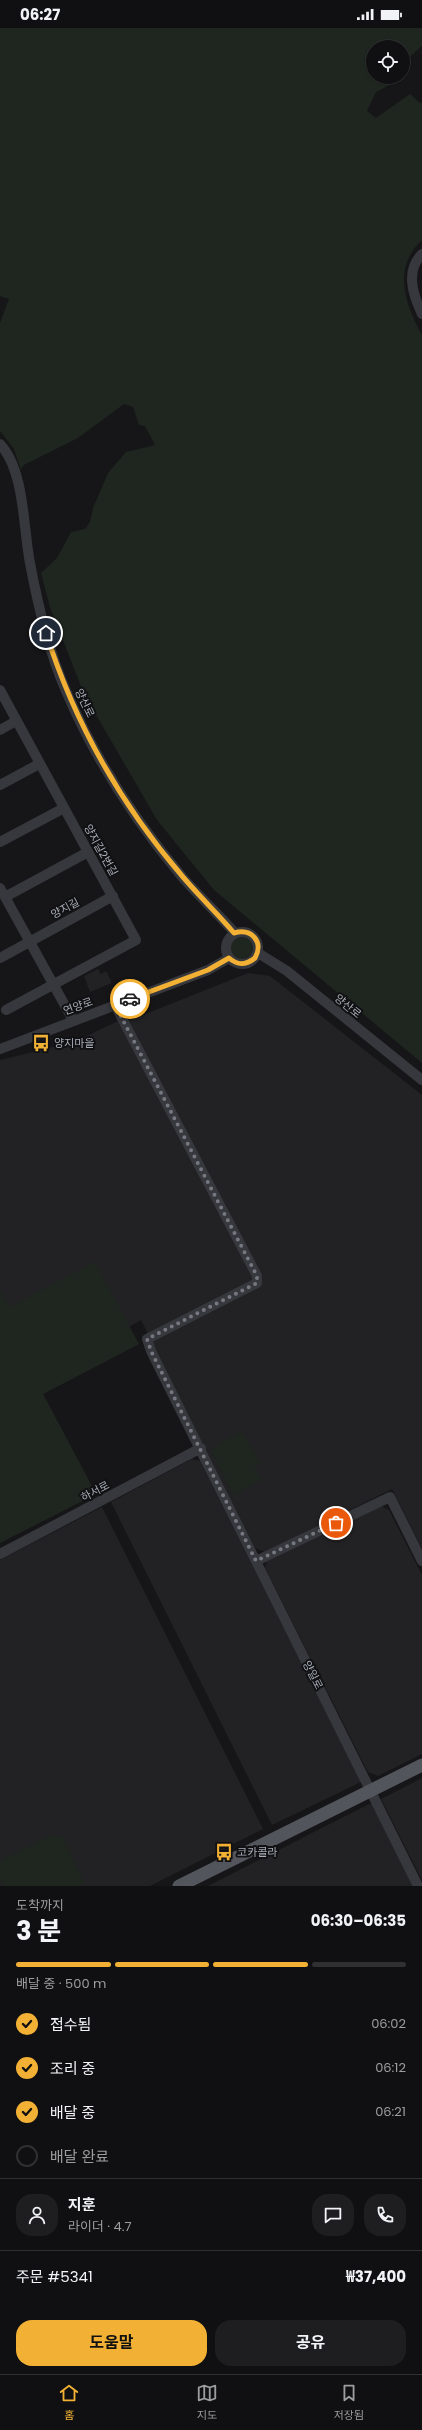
<!DOCTYPE html>
<html lang="ko">
<head>
<meta charset="utf-8">
<style>
	body { margin:0; font-family:Poppins,"Noto Sans KR",sans-serif; background:#1e1e20; color:#f1f3f6; height:100vh; display:flex; flex-direction:column; font-size:15px; white-space:nowrap }
	* { box-sizing:border-box; margin:0 }
	p { font-size:13px; color:#9c9d9f }
	.icon { flex:none; width:22px; height:22px; fill:none; stroke:currentColor; stroke-width:2; stroke-linecap:round; stroke-linejoin:round }
	.map { position:relative; height:1858px; overflow:hidden }
	.details { display:flex; flex-direction:column; background:#101012; flex:1 }
	.details>* { flex:none }
	.fabs { position:absolute; left:366px; top:12px; display:grid; gap:8px }
	.fabs a { display:grid; place-items:center; width:44px; height:44px; border-radius:50%; background:#101012; box-shadow:0 1px 3px #0004,0 0 0 1px #303032; font-size:20px }
	.pin { position:absolute; display:grid; place-items:center; width:34px; height:34px; color:#fff; margin:-17px; border:2px solid #fff; border-radius:50%; box-shadow:0 1px 4px #0007 }
	.courier { position:absolute; display:grid; place-items:center; width:40px; height:40px; margin:-20px; border:3px solid #f2b134; border-radius:50%; background:#fff; color:#222; box-shadow:0 1px 5px #0007 }
	.summary em { font-style:normal; font-weight:700 }
	.summary div { display:flex; flex-direction:column-reverse }
	.summary { display:flex; align-items:center; justify-content:space-between; height:68px; padding:0 16px }
	h1 { font-size:26px; font-weight:700; line-height:30px }
	.bar { display:grid; grid-template-columns:repeat(4,1fr); gap:6px 4px; align-content:center; height:48px; padding:0 16px }
	.bar i { height:5px; border-radius:3px; background:#303032 }
	.bar .on { background:#f2b134 }
	.bar p { grid-column:span 4 }
	.line { display:flex; align-items:center; gap:10px; padding:0 16px; border-top:1px solid #303032 }
	.line div { flex:1 }
	.round { display:grid; place-items:center; flex:none; width:42px; height:42px; border-radius:16px; background:#1e1e20 }
	ol { padding:0 16px; list-style:none }
	li { display:flex; align-items:center; gap:12px; height:44px }
	li p { margin-inline-start:auto }
	li .icon { padding:4px; border-radius:50%; background:#f2b134; color:#111; stroke-width:4 }
	li:last-child { color:#9c9d9f }
	li i { width:22px; height:22px; border:2px solid #303032; border-radius:50% }
	.cta { display:flex; gap:8px; margin-top:auto; padding:8px 16px }
	.cta a { flex:1; height:46px; border-radius:16px; background:#f2b134; color:#111; font-size:16px; font-weight:700; line-height:46px; text-align:center }
	.cta a+a { background:#1e1e20; color:#f1f3f6 }
	.status { display:flex; justify-content:space-between; align-items:center; height:28px; padding:0 20px; background:#101012; direction:ltr }
	.status svg { height:11px; fill:currentColor }
	.dock { display:flex; justify-content:space-around; align-items:center; height:56px; border-top:1px solid #303032; background:#101012; font-size:11px; color:#9c9d9f }
	.dock a { display:grid; justify-items:center; gap:2px }
	.dock .on { color:#f2b134 }
	.map>svg:first-child { display:block }
	.built { fill:#222225 }
	.green { fill:#1e261f }
	.lines { fill:none; stroke-linecap:round; stroke-linejoin:round }
	.minor { stroke:#37383d; stroke-width:10 }
	.major { stroke:#53555c; stroke-width:13 }
	.done { stroke:#757880; stroke-width:4; stroke-dasharray:0 7.2 }
	.route { stroke:#f2b134; stroke-width:5 }
	.labels { text-anchor:middle; dominant-baseline:central; stroke-width:4; stroke-linejoin:round; paint-order:stroke }
	.street-label { font-size:11px; fill:#a8adb8; stroke:#111113 }
	.poi-label { font-size:11px; fill:#a8adb8; stroke:#111113; text-anchor:start }
</style>
</head>
<body>
<div class="status"><b>06:27</b><svg viewBox="0 0 49 12"><path d="M0 12V9h3v3zM5 12V6h3v6zM10 12V3h3v9zM15 12V0h3v12zM26 1h20v11H26zM47 4h2v5h-2z"/></svg></div>
<div class="map">
<svg width="422" height="1858" viewBox="0 0 422 1858">
	<rect width="100%" height="100%" fill="#161618"/>
	<path class="built" d="M98,941L101,946L106,943L112,955L90,964L84,948Z
		M248,945L270,948L422,1067V1521L392,1461L265,1524L255,1520L141,1292L129,1299L139,1316L43,1366L96,1466L0,1515V1032L74,1014L118,993H128Z
		M192,1431L200,1433L361,1754L272,1797L111,1474Z
		M381,1478L389,1482L422,1547V1726L378,1748L368,1744L265,1540L267,1532Z
		M102,1479L263,1801L150,1858H0V1532Z
		M422,1750V1852L381,1771Z
		M369,1776H372L413,1858H208Z"/>
	<path class="green" d="M0,0H422V18L405,33L403,38V19H373V49H399L398,53L376,64L367,83L376,90L410,66L420,75H422V212C392,240 405,276 422,307V1035L214,862L157,792L84,666L50,579L41,545L57,530L71,504L85,501L90,494L93,480L108,445L126,424L155,417L145,398L139,397L133,379L124,376L78,410L24,437L21,442L14,421L0,403V295L9,271L0,268Z
		M229 919a12 12 0 1 1 24 0a12 12 0 1 1-24 0Z
		M95,1234L139,1316L43,1366L96,1466L0,1515V1262L9,1279Z
		M242,1403L260,1435L254,1438L261,1452L234,1467L211,1423L222,1414Z
		M52,1807L63,1809L84,1855L78,1858H4L0,1850V1833Z"/>
	<g class="lines">
		<path class="minor" d="M422,226C405,243 413,267 422,286
			M0,416C25,443 23,500 30,535C38,578 48,622 66,663C95,731 135,793 183,850C200,869 218,886 235,905
			M0,662L136,912L6,982
			M0,702L16,693
			M0,757L39,736
			M0,814L64,780
			M0,860L73,992
			M5,869L88,824
			M226 920a16 16 0 1 1 32 0a16 16 0 1 1-32 0Z
			M258,925L287,943L422,1052
			M0,930L113,868
			M115,977L257,1248V1255L147,1311L151,1323L418,1858
			M0,1021L208,942L229,930
			M0,1526L201,1420
			M256,1533L390,1469L422,1533"/>
		<path class="major" d="M179,1858L422,1737"/>
	</g>
	<g class="lines">
		<path class="done" d="M130,971L115,977L257,1248V1255L147,1311L151,1323L256,1533L336,1495"/>
		<path class="route" d="M46,605C75,696 121,777 183,849C200,869 218,886 234,905C252,900 264,914 255,930C246,937 238,938 229,930L208,942L130,971"/>
	</g>
	<defs>
		<g id="bus-bare" transform="scale(1.38)"><path d="M-5-6H5V4H4V6H2V4H-2V6H-4V4H-5ZM-3.5-4V0h7V-4ZM-3.5 1.2v1.5H-2V1.2ZM2 1.2v1.5H3.5V1.2Z" fill="#f2b134" stroke="#111113" stroke-width="2.5" paint-order="stroke"/></g>
	</defs>
	<g fill-rule="evenodd">
		<use href="#bus-bare" x="41" y="1015"/>
		<use href="#bus-bare" x="224" y="1824"/>
	</g>
	<g class="labels">
		<g class="street-label">
			<text transform="translate(85 675) rotate(64)">양산로</text>
			<text transform="translate(101 822) rotate(61)">양지길2번길</text>
			<text transform="translate(65 880) rotate(-28)">양지길</text>
			<text transform="translate(78 978) rotate(-20)">연양로</text>
			<text transform="translate(348 978) rotate(39)">양산로</text>
			<text transform="translate(95 1463) rotate(-28)">하서로</text>
			<text transform="translate(313 1647) rotate(63)">양일로</text>
		</g>
		<g class="poi-label">
			<text x="54" y="1015">양지마을</text>
			<text x="237" y="1824">코카콜라</text>
		</g>
	</g>
</svg>
<div class="fabs">
<a><svg class="icon" aria-label="locate" viewBox="0 0 24 24"><circle cx="12" cy="12" r="6"/><path d="M12 2v4M12 18v4M2 12h4M18 12h4"/></svg></a>
</div>
<div class="pin" style="left:336px;top:1495px;background:#ea580c"><svg class="icon" aria-label="bag" viewBox="0 0 24 24"><path d="M5 8h14l-1 12H6zM9 8a3 3 0 0 1 6 0"/></svg></div>
<div class="pin" style="left:46px;top:605px;background:#1f2937"><svg class="icon" aria-label="home" viewBox="0 0 24 24"><path d="M3 11l9-7 9 7M6 9v11h12V9"/></svg></div>
<div class="courier" style="left:130px;top:971px"><svg class="icon" aria-label="car" viewBox="0 0 24 24"><path d="M5 17H2v-5l4-1 3-4h7l3 4 3 1v5h-3M9 17h6M6 11h13"/><circle cx="7" cy="17" r="2"/><circle cx="17" cy="17" r="2"/></svg></div>
</div>
<section class="details">
<div class="summary"><div><h1>3 분</h1><p>도착까지</p></div><em>06:30–06:35</em></div>
<div class="bar"><i class="on"></i><i class="on"></i><i class="on"></i><i></i><p>배달 중 · 500 m</p></div>
<ol>
<li><svg class="icon" aria-label="check" viewBox="0 0 24 24"><path d="M5 12l5 5 9-10"/></svg>접수됨<p>06:02</p></li>
<li><svg class="icon" aria-label="check" viewBox="0 0 24 24"><path d="M5 12l5 5 9-10"/></svg>조리 중<p>06:12</p></li>
<li><svg class="icon" aria-label="check" viewBox="0 0 24 24"><path d="M5 12l5 5 9-10"/></svg>배달 중<p>06:21</p></li>
<li><i></i>배달 완료</li>
</ol>
<div class="line" style="height:72px"><a class="round"><svg class="icon" aria-label="person" viewBox="0 0 24 24"><circle cx="12" cy="8" r="4"/><path d="M4 21q1-7 8-7t8 7"/></svg></a><div><b>지훈</b><p>라이더 · 4.7</p></div><a class="round"><svg class="icon" aria-label="chat" viewBox="0 0 24 24"><path d="M4 5h16v11H9l-5 4z"/></svg></a><a class="round"><svg class="icon" aria-label="phone" viewBox="0 0 24 24"><path d="M5 4h4l2 5-3 2q2 4 5 5l2-3 5 2v4C11 20 4 13 5 4z"/></svg></a></div>
<div class="line" style="height:52px"><div>주문 #5341</div><b>₩37,400</b></div>
<div class="cta"><a>도움말</a><a>공유</a></div>
</section>
<nav class="dock">
<a class="on"><svg class="icon" aria-label="home" viewBox="0 0 24 24"><path d="M3 11l9-7 9 7M6 9v11h12V9"/></svg>홈</a>
<a><svg class="icon" aria-label="map" viewBox="0 0 24 24"><path d="M3 6l6-2 6 2 6-2v14l-6 2-6-2-6 2zM9 4v14M15 6v14"/></svg>지도</a>
<a><svg class="icon" aria-label="saved" viewBox="0 0 24 24"><path d="M7 4h10v16l-5-4-5 4z"/></svg>저장됨</a>
</nav>
</body>
</html>
